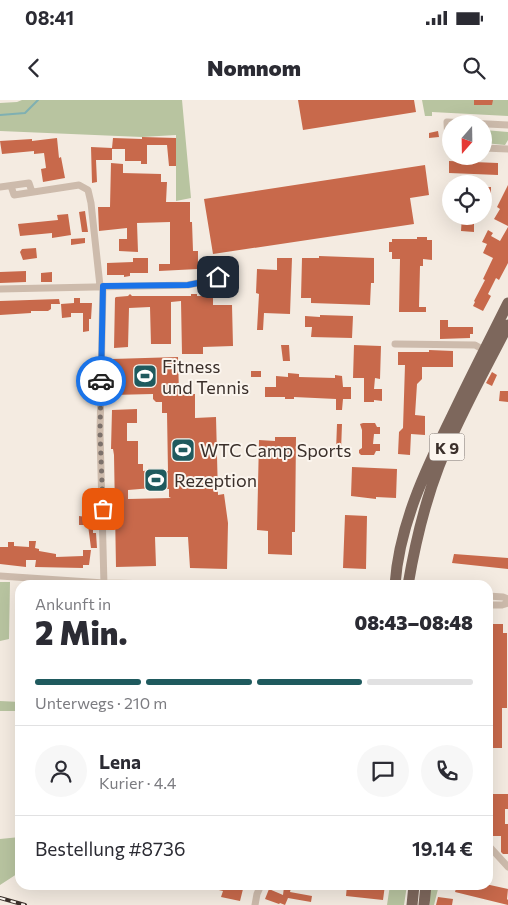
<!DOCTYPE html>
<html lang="de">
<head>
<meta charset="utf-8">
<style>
	body { margin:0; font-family:Commissioner,sans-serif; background:#f7f7f7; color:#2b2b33; height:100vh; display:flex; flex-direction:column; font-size:19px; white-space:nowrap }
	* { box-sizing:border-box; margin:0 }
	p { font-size:16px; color:#7c7c81 }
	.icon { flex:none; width:28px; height:28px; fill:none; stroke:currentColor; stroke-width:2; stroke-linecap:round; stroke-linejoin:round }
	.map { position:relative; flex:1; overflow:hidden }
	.side { position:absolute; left:15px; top:480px; width:478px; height:310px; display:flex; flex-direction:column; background:#fff; border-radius:15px; box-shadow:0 5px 20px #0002 }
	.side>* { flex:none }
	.needle { width:32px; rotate:200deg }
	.buttons { position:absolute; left:442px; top:15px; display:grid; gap:10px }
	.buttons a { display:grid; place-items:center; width:50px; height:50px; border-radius:50%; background:#fff; box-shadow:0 5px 20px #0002; font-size:25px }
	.pin { position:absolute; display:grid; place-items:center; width:42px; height:42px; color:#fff; margin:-21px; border-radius:10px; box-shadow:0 2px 8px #0006 }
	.courier { position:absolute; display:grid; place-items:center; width:50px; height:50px; margin:-25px; border:4px solid #1a73e8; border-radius:50%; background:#fff; color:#222; box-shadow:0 1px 6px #0007 }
	.headline em { font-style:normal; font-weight:800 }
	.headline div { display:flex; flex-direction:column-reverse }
	.headline { display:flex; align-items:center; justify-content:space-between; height:85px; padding:0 20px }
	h1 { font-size:32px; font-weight:800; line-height:38px }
	.bar { display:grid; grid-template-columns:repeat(4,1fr); gap:8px 5px; align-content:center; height:60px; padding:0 20px }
	.bar i { height:6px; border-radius:4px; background:#e1e1e2 }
	.bar .on { background:#1f5a5e }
	.bar p { grid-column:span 4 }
	.line { display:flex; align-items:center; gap:12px; padding:0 20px; border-top:1px solid #e1e1e2 }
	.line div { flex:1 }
	.round { display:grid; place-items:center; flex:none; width:52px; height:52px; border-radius:26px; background:#f7f7f7 }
	.status { display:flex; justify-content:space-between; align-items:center; height:35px; padding:0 25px; background:#fff; direction:ltr }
	.status svg { height:14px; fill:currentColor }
	header { display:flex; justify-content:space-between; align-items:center; height:65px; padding:0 20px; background:#fff; font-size:22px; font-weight:800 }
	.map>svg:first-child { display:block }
	.green { fill:#b8c4a0 }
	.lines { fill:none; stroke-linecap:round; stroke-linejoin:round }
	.stream { stroke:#7fb0b2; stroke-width:2 }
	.building { fill:#c8694b; fill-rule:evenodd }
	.minor { stroke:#cdbbac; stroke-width:7 }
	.primary { stroke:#7d675c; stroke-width:11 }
	.rail-casing { stroke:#3b302b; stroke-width:4 }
	.rail { stroke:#fbf5ee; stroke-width:2; stroke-dasharray:5.5; stroke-linecap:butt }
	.done { stroke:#7c716b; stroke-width:5; stroke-dasharray:0 9 }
	.route { stroke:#1a73e8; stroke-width:6 }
	.labels { text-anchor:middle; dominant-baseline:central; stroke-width:4; stroke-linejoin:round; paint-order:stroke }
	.shield { fill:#fbf5ee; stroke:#756b66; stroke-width:1 }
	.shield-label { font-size:16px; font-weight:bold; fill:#3b302b }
	.poi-label { font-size:18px; fill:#3b302b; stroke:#fbf5ee; text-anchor:start }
</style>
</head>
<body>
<div class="status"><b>08:41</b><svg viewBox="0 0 49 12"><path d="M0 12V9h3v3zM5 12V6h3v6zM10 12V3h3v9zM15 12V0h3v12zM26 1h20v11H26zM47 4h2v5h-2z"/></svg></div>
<header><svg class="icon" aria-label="back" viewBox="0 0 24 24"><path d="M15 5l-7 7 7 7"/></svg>Nomnom<svg class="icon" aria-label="search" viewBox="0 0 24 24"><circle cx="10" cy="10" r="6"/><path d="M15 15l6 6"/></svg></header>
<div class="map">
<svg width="508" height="805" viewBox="0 0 508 805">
	<rect width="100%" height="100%" fill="#f4ebe1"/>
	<path class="green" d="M22,0H182L191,98L176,101V35L142,37L0,31V3L17,2Z
		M422,0H508V16L432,12V16H425Z
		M484,30L508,32V40L505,45L484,43Z
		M0,482H10L9,539L0,541Z
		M0,601L20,602V611H0Z
		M20,737V772L0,785V739Z
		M390,785H407L404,805H387Z
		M429,785H439L434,805H430Z"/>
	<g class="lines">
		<path class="stream" d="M0,15L25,13L38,0"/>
	</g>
	<path class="building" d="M298,0H414L416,12L303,30Z
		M474,0H493L492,5H474Z
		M438,31L439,37L429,38V33Z
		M142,37L176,38V66H169L167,45H147V64H141V61H125V49H112V60H96L97,82L92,83L91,47L112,48L113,38L142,39Z
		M57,38L59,58L61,57L65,78L43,82L41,69L46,68L44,53L34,54V51L2,54L0,41L32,39V41Z
		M449,61L498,63V75L449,73Z
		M111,63L123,64V73L161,74V82H167L166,102H190V122H192L193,151H198V169L159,171V164H170V122L137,123L138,152L119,151V139H127V128L99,131L98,107H110Z
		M425,65L429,95L410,98L414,124L213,154L204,99Z
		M508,85V126L494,119L500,109L497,107Z
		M484,87H491V100H484Z
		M85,111L88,132H82L79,112Z
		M68,114L71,135L52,138V133L20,136L18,124L58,120L57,115Z
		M462,116H474V132L461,131Z
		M508,127V163L499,180L496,178L488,194L491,196L483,211L473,206L475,202L474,201L485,180L483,179L493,158L483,153L487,144L482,142L488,130L493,133L491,136L500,141Z
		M417,137H427V140H432V160L423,159V166H420L419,207H426V212H399L400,159H392V152H389V142H392V139H417Z
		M85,138V143L71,145V139Z
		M36,148L37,158L23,160L20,152L22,149Z
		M319,156L374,158V183H371L370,205L311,203V198H301L302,158H319Z
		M133,158H148V173H130V176L124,177V175H107V163L133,162Z
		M277,158H292L290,214L264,213L263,230H257L259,194L256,193L257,169L277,170Z
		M26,171V182L0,183V172Z
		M52,172V182H41V173Z
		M130,194L132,196H191V194H197V196H213V205H232L233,246L203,247V254H182L181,201L171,202V244H151L150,207L129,208L128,247L114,248L115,198L116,197L128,196Z
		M74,198H80V203H92L91,219H89V231L83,232V213H71V217L62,218L61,204L74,203Z
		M59,199L60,204H51V209L48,211H31V213L0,215V201Z
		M320,215L353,216L352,238L311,237L312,227H305V216L320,217Z
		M440,220H448V227H473V234H470V238L440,239Z
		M281,245H289L290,261H283Z
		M354,245L381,246L380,279L375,278L374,289H382V301L374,300V302H364V278H353Z
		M429,250L453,251V267H422V279L417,284L415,315L425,316V335L411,334L410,355L398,354L399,332L403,328L405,265H398V252H429Z
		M178,257L179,294H195V318L216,317L218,395L224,394L228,423L227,469L190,468L188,437H155L156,466L116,467L114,355L113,349H111L112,310L137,309V323H127V341H138V364H143V371L151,370L154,374L157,370L168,371L167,313H162V302H156L153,299V294L112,295V259ZM152,388L169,389V397L171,398L128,399V390Z
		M251,271H261V277H251Z
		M492,272L497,275L492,286L486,283Z
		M288,273L299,274V277L335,278V275L342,276L343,287H351V299H343L342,310H336V299L294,297V299H285V297H265V287H276V276L288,277Z
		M500,291H508V302L499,301Z
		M363,323H375L377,327H380V334H374L373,344H380V351H376L374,355H361L359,353V350L362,348V330L360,324Z
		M337,324H342L341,351H336Z
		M275,337H296L295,432H292V455L268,454V431L257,430L259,340L275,341Z
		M352,367L397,369L396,398L376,397V399L351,396Z
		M87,414H93V433H96L97,448H91L88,425H79V416L87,417Z
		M345,415L367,416L366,469L343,468Z
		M29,441H36L35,448L39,449V451L56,454V457L83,456V450H91L89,465H83V468L35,467L36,460H26V467L0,464V447H8V442H14V446L29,447Z
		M454,454L508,458V469L452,463Z
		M488,524H503V533H507V608H502V648H488Z
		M492,694H508V709H505V724H508V754H503L501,752V736H489V720H492Z
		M206,785H244L240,801L221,797L223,791L206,787Z
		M347,785H385L383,800L346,796Z
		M457,785H490L508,789L507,799L508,800V805L455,792Z
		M284,787L291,788L290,792L312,796L311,802L288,798L285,805L280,803L279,804L265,799L269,789L283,795Z
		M438,797L453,799L452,805H436Z"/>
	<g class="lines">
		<path class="minor" d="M451,46L448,44L447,22L508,25
			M484,48L508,49
			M11,86L14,95L79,85L88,90L91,103L100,186
			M0,87L29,83L32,92
			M103,186L100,333L104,485
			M0,189L188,185L203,182L218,177
			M395,244L475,245L484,250
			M0,476L104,483L222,485
			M488,496L503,497L508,499
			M488,505H502L508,503
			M488,745L508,767
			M255,805L257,794L261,785"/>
		<path class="primary" d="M395,485C399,425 426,369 452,316C470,278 489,241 508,203
			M408,485C415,444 424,405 439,366C458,318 484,272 508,225
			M412,805L414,785
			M424,805L426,785"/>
		<g class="rail-casing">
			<path id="rail" d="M0,798L25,805"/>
		</g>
		<use href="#rail" class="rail"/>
	</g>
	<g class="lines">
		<path class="done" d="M101,281L100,332L103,409"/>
		<path class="route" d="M101,281L103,186L188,185L203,182L218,177"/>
	</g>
	<defs>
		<g id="stadium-square" transform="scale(1.25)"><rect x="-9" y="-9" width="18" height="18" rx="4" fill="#1f5a5e" stroke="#fbf5ee"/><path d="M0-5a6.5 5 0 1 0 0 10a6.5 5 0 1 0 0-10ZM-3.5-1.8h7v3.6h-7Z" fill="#fff"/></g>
	</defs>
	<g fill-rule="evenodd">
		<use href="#stadium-square" x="145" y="276"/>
		<use href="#stadium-square" x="183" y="350"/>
		<use href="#stadium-square" x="156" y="380"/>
	</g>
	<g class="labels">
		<rect class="shield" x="429.5" y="333.5" width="35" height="27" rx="4"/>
		<g class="shield-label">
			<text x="447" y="347">K 9</text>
		</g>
		<g class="poi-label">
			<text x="162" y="266">Fitness<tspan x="162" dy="21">und Tennis</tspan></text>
			<text x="200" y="350">WTC Camp Sports</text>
			<text x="174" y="380">Rezeption</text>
		</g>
	</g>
</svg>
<div class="buttons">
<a><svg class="needle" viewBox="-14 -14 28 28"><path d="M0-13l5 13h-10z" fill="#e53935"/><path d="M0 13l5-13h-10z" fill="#7c7c81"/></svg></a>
<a><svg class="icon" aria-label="locate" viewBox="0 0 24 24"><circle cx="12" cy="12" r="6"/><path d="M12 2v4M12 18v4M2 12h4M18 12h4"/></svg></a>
</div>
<div class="pin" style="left:103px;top:409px;background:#ea580c"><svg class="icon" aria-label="bag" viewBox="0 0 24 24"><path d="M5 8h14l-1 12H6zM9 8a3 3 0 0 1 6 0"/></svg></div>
<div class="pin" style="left:218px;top:177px;background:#1f2937"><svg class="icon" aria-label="home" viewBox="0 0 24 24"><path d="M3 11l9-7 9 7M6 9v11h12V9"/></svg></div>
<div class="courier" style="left:101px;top:281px"><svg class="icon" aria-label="car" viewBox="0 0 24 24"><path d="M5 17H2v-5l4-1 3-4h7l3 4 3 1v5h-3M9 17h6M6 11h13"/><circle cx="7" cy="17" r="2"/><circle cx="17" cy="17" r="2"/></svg></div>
<section class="side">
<div class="headline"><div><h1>2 Min.</h1><p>Ankunft in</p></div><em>08:43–08:48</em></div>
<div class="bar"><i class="on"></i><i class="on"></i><i class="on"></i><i></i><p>Unterwegs · 210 m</p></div>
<div class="line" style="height:90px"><a class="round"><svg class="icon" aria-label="person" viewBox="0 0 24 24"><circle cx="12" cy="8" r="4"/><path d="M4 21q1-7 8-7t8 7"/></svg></a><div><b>Lena</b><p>Kurier · 4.4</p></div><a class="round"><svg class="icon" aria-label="chat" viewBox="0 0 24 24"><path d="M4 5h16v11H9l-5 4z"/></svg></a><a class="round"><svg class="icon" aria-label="phone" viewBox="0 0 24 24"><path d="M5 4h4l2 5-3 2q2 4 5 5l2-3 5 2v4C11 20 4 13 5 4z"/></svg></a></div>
<div class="line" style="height:65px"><div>Bestellung #8736</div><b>19.14 €</b></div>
</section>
</div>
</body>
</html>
